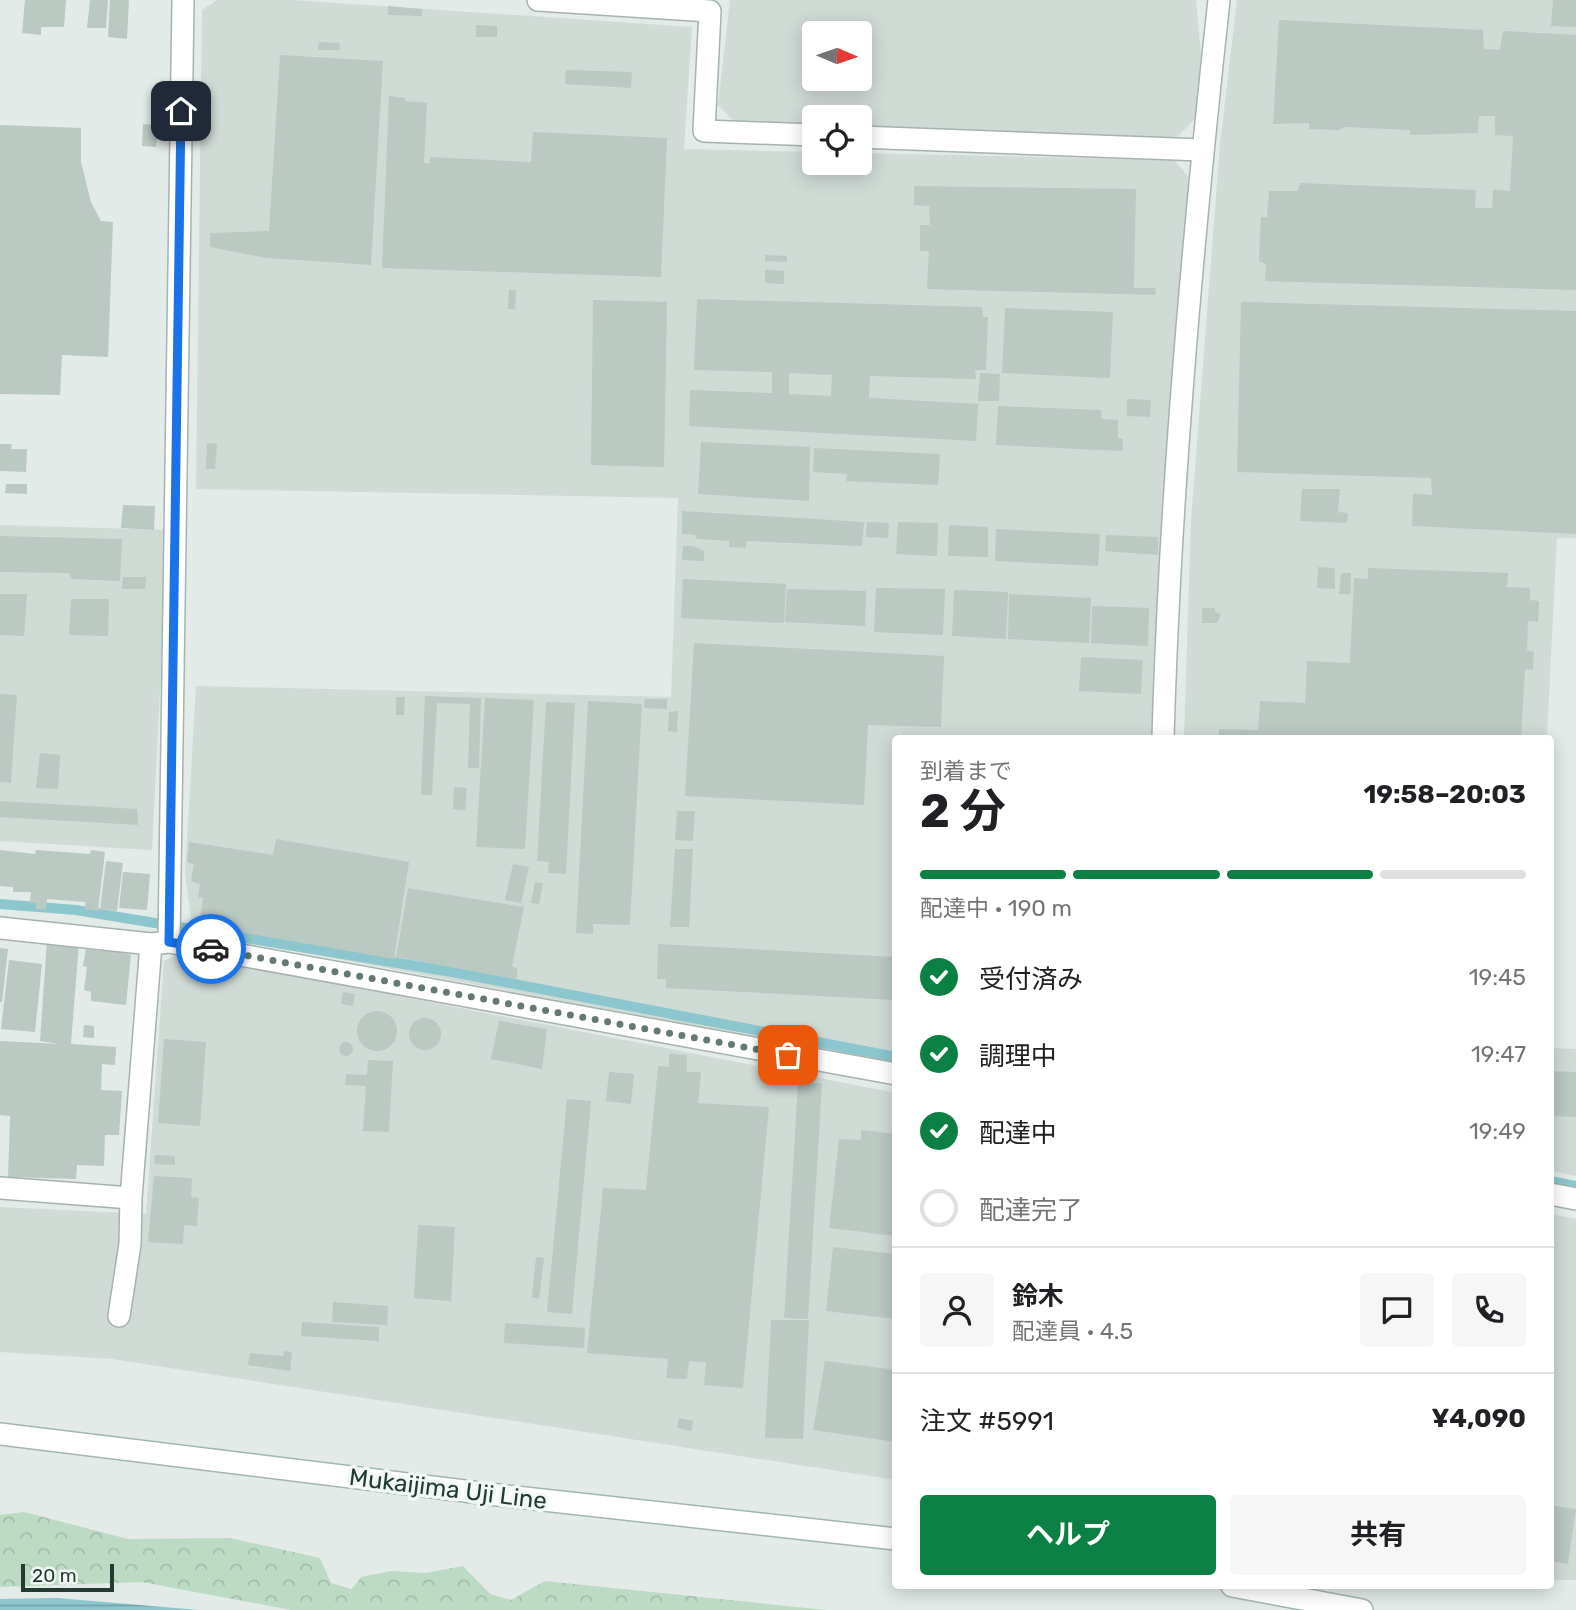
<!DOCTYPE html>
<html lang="ja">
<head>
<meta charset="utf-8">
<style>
	body { margin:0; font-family:Rubik,"Noto Sans JP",sans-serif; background:#f6f6f6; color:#202124; height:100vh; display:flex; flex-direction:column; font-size:26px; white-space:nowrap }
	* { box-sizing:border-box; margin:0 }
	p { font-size:23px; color:#757577 }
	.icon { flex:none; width:38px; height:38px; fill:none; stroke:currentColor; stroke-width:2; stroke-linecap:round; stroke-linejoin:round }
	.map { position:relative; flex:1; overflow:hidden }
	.sheet { position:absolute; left:892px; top:735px; width:662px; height:854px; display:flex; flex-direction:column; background:#fff; border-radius:7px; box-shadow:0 4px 18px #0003 }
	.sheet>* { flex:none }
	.needle { width:46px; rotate:92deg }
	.tools { position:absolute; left:802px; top:21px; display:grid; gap:14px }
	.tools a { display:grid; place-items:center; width:70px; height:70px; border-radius:7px; background:#fff; box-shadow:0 4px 18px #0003; font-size:35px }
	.scale { position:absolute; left:21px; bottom:18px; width:93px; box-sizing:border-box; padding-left:7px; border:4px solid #223c34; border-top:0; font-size:19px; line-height:24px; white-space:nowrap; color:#223c34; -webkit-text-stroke:5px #f2f8f5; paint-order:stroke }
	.pin { position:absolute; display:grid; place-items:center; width:60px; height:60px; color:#fff; margin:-30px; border-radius:14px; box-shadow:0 4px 10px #0006 }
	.courier { position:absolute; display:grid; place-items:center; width:70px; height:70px; margin:-35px; border:5px solid #1a73e8; border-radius:50%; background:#fff; color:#222; box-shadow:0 2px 9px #0007 }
	.headline em { font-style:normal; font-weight:700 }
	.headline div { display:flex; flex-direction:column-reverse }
	.headline { display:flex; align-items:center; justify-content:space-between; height:119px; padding:0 28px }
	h1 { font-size:46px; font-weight:700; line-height:52px }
	.bar { display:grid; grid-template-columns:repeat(4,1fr); gap:10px 7px; align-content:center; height:84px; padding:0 28px }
	.bar i { height:9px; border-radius:5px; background:#e0e0e0 }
	.bar .on { background:#0b8043 }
	.bar p { grid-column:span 4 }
	.line { display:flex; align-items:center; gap:18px; padding:0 28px; border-top:2px solid #e0e0e0 }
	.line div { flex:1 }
	.round { display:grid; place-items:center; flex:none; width:74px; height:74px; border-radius:7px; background:#f6f6f6 }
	ol { padding:0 28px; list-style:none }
	li { display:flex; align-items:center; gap:21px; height:77px }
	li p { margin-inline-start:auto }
	li .icon { padding:7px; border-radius:50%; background:#0b8043; color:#fff; stroke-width:4 }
	li:last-child { color:#757577 }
	li i { width:38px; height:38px; border:4px solid #e0e0e0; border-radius:50% }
	.cta { display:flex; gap:14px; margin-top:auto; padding:14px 28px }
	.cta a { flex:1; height:80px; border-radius:7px; background:#0b8043; color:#fff; font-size:28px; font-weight:700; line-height:80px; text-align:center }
	.cta a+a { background:#f6f6f6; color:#202124 }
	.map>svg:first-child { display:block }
	.built { fill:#d0dbd6; fill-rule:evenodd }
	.forest { fill:url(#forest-crowns) }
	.water { fill:url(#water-rules) }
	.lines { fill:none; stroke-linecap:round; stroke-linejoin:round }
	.stream { stroke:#8cc6ce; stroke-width:10 }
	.building { fill:#bac9c2; fill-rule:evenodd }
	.street-casing { stroke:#a5b3ae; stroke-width:24 }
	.secondary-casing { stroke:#a0b7ae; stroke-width:24 }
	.street { stroke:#fff; stroke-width:21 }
	.secondary { stroke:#fff; stroke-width:21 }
	.done { stroke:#657973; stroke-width:7; stroke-dasharray:0 12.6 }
	.route { stroke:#1a73e8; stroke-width:9 }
	.labels { text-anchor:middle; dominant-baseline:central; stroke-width:7; stroke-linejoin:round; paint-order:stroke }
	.street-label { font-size:24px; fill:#223c34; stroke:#f2f8f5 }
</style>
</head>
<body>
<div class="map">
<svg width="1576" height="1610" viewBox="0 0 1576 1610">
	<defs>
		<pattern id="forest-crowns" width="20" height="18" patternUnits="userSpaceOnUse" patternTransform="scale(1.75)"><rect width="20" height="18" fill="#bbdcc3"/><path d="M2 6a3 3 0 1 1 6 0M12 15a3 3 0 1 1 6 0" fill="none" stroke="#a0bea8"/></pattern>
		<pattern id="water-rules" width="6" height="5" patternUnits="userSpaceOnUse" patternTransform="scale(1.75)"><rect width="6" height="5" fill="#8cc6ce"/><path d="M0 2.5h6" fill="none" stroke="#72a2a8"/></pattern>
	</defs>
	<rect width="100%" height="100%" fill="#e2ebe7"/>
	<path class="built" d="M217,0H292L692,27L684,149L814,152V163H859V153L1174,160L1188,176L1162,738H896V1063L193,932L185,874L196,686L671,697L678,498L196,489L202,10Z
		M730,0H1196L1201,54L1195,119L1173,141L859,129V117H814V127L736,124L718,105ZM814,33H859V79H814Z
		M1237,0H1576V538H1557L1547,738H1184L1191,520L1220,144Z
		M0,525L168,530L152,850L0,841Z
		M179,953L896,1093V1480L112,1359L0,1352V1207L146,1214L164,961Z
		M1550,1048L1576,1049V1176L1551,1171Z
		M1550,1214L1576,1219V1580H1551Z"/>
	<path class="forest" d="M24,1512L128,1539L230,1538L320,1558L331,1583L352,1589L361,1577L391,1571L426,1573L463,1566L490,1594L511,1600L545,1581L826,1610H291L142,1582L0,1587V1515Z"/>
	<path class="water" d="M57,1598L199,1610H0V1599Z"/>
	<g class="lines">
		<path class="stream" d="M0,904L76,910L452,972L896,1057
			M1550,1181L1576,1186"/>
	</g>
	<path class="building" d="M25,0H66L64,27H41V35L22,33Z
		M90,0H108L106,28H87Z
		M110,0H129L127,39L108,37Z
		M1553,0H1576V27L1551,26Z
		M388,6L422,9V16L388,15Z
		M1279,20L1483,30L1484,49L1500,50L1503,31L1576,35V290L1265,281L1266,264L1259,261L1261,217H1267L1269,191H1298L1300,183L1476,190L1475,208H1492L1493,190L1510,191L1513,136L1495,135V116H1479L1478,133L1410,135V130L1344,127L1339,130L1309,129V123L1273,124Z
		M476,25L497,26V37H476Z
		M319,42L339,43L340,50H318Z
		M280,55L383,61L371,265L267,258L210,247V233L269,231Z
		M566,70L632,72L631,88L565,84Z
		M389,96L405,98V101L427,103L424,163H430V157L531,162L533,132L667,138L661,277L382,268Z
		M143,124L158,125L156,147L142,146Z
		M0,125L81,128V162L91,202L101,221L113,222L108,357L62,355L60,395L0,394Z
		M914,186L1136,189L1134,288H1156L1155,295L927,289L929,251H920V225H930L929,206L914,205Z
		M765,255L787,256V262L765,261Z
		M765,270L784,271V284L765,283Z
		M509,290H516L515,309H508Z
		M697,299L982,307L983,317H988L986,370H975L976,379L870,376L869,398L978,404L976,441L689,426L690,390L772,393V372L694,370ZM789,373L832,375L831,396L789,394Z
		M593,300L667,302L664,467L591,465Z
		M1241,302L1576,311V534L1412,526L1413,494L1432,495L1431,478L1237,472Z
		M1005,308L1113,312L1110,378L1002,373Z
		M980,373L1000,374L999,401H978Z
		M1127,399L1151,400L1150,417L1127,416Z
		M998,406L1101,410L1102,419L1118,420V438L1123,439L1122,451L996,445Z
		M701,442L810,447L809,501L698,494Z
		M207,443L217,444L215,469H206Z
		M0,444H12L11,449H27L26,472L0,471Z
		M814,448L940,454L938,485L846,481L847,474L813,472Z
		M6,484H27V494L5,493Z
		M1302,489H1340L1338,512L1348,513L1347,523L1300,521Z
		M123,505L155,506L154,530L121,528Z
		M682,511L864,522L862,546L746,541V548L729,547V541L697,539L695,535L682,534Z
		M867,522L889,523L888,538L866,537Z
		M898,522L938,523L937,556L896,554Z
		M949,525L988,527V557L948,556Z
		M996,529L1100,534L1098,566L995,561Z
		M1106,535L1158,537V555L1105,551Z
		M0,536L122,539L120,581L72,579L69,573L0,572Z
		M683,546H693L704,551V561L682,560Z
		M1318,567L1335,568V589L1317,588Z
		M1368,568L1508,573L1507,587L1530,588V600L1539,601L1538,622L1528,621L1527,650L1534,652L1533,670L1525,669L1521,738H1219V729L1258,730L1260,701L1305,703L1307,661L1350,663L1354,578L1368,579Z
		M1341,573H1351V594H1339Z
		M123,577H146L145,589H122Z
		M683,579L786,584L784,623L681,618Z
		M876,588L945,589L943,635L874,632Z
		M787,589L866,591L865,626L785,622Z
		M954,590L1008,592L1006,639L952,636Z
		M0,594H27L24,636L0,635Z
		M1009,594L1091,598L1089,643L1008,639Z
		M71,599H109L108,636L69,635Z
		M1092,606L1149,608L1148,646L1091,643Z
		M1202,608H1215V612L1221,614L1217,623H1202Z
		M694,643L944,656L941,727L868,725L864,805L685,796Z
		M1081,657L1143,660L1141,694L1079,691Z
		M0,694L17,695L11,783L0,782Z
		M425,696L481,698L479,768H468L470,704L437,703L432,795H421Z
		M396,697H405L404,715H396Z
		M485,698L534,700L525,849L476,847Z
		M645,699H667V709L644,708Z
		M588,701L642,704L630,925L593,924V934L576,933Z
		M546,702L575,703L566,874L548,873L549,862L537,861Z
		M678,711L677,732L668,731L669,712Z
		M40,753L60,755L58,789L36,788Z
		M454,787L467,788L465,810L453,809Z
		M0,801L137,809L138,825L0,817Z
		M677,811H695L693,841L675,840Z
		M276,839L409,862L394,959L199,925L203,898L198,897L200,884L191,881L194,864L187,862L189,842L273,855Z
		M675,849H693L689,927H670Z
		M0,850L35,854L36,850L90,854L91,850L105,852L98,911L85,909V902L47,899L46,910L36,909V903H30L31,892H13V887L0,886Z
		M106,861L123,863L117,911L100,909Z
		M513,864L529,867L521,903L505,900Z
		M123,872L150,874L147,910L119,908Z
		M535,882L543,883L539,904L531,903Z
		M408,888L524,907L512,966L518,969L516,979L396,957Z
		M47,940L79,943L71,1044L116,1047L115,1065L102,1064L101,1090L122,1091L119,1135H105L104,1166L77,1165L76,1179L8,1177L10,1116L0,1115V1041L60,1044L40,1041Z
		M104,944L124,946L123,953L131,955L126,1005L91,1001V992L84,990L87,967L83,966L86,949L103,951Z
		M658,944L896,957V1000L666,988V979H657Z
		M0,948L8,949L2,1002H0Z
		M9,960L42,964L35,1032L1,1029Z
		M343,992L355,994L353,1006L341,1004Z
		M357 1031a20 20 0 1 1 40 0a20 20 0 1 1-40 0Z
		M409 1034a16 16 0 1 1 32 0a16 16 0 1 1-32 0Z
		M499,1021L547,1029L542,1069L491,1059Z
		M84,1025L94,1026V1038L83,1037Z
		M164,1039L206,1042L200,1126L158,1123Z
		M339 1049a7 7 0 1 1 14 0a7 7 0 1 1-14 0Z
		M669,1054L687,1055V1072H701L698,1103L769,1107L743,1388L704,1385L706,1362L689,1361L687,1379L666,1378L668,1359L587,1353L603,1188L646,1190L658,1066L669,1067Z
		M368,1060L393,1061L389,1132L363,1131L366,1086L345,1085L346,1074L367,1075Z
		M1550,1071L1576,1072V1117L1550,1116Z
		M609,1072L634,1074L631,1104L606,1101Z
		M798,1083H822L808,1319L784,1318Z
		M567,1099L591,1101L572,1314L547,1312Z
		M861,1130L896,1134V1236L829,1228L839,1139L861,1140Z
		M155,1155L175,1156V1165L154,1164Z
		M154,1176L192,1178L191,1197L199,1198L197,1226L184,1225L183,1244L148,1242Z
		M418,1225L455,1227L451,1301L414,1298Z
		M833,1247L896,1254V1319L826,1311Z
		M536,1257L544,1258L539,1299L532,1297Z
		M333,1302L388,1306L387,1325L332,1322Z
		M771,1320H809L803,1439L765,1438Z
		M302,1322L379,1327V1341L301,1336Z
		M505,1323L585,1328L584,1348L504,1343Z
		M284,1351L292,1352L290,1371L248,1365L250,1353L283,1356Z
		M825,1361L896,1370V1442L813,1430Z
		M679,1418L693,1421L691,1431L677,1428Z
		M1550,1505L1576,1509L1568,1564L1550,1561Z"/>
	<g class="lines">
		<g class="street-casing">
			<path id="street" d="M538,0L710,11L704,131L814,135
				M859,137L1202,150
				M1163,738C1170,492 1192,245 1219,0
				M0,928L151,944L169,942L896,1074
				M169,942L183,0
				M0,1188L131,1198L151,944
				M1550,1194L1576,1199
				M119,1316L130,1244L131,1198"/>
		</g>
		<g class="secondary-casing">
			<path id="secondary" d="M0,1434L489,1494L896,1539
				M1232,1586L1362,1610"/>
		</g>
		<use href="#street" class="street"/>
		<use href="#secondary" class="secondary"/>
	</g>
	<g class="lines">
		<path class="done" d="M211,949L788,1055"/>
		<path class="route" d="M181,111L169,942L211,949"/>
	</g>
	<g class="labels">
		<g class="street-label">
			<text transform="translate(448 1489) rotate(7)">Mukaijima Uji Line</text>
		</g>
	</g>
</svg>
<div class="tools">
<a><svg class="needle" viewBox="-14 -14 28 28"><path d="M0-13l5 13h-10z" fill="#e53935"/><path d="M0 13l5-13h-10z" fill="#757577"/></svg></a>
<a><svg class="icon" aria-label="locate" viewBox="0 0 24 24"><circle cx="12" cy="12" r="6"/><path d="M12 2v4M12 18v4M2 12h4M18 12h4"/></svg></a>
</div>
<div class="scale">20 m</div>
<div class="pin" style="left:788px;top:1055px;background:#ea580c"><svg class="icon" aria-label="bag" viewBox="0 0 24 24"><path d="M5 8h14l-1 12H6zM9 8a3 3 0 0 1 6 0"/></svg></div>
<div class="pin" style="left:181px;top:111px;background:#1f2937"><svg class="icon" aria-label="home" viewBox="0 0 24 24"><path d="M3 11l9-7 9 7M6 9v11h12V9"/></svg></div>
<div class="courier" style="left:211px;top:949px"><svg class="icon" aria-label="car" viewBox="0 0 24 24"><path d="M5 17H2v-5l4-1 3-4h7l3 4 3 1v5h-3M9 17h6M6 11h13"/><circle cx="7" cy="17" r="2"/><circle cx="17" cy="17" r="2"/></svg></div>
<section class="sheet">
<div class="headline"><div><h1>2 分</h1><p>到着まで</p></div><em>19:58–20:03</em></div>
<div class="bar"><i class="on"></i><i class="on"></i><i class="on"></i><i></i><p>配達中 · 190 m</p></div>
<ol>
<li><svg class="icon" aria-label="check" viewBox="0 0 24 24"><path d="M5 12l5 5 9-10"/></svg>受付済み<p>19:45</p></li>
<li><svg class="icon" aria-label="check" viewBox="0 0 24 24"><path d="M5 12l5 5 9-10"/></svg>調理中<p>19:47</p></li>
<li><svg class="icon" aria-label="check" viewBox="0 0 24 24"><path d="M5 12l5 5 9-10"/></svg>配達中<p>19:49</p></li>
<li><i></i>配達完了</li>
</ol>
<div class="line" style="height:126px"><a class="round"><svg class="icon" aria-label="person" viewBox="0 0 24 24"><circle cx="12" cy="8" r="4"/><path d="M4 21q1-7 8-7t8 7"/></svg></a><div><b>鈴木</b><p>配達員 · 4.5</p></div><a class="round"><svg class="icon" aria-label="chat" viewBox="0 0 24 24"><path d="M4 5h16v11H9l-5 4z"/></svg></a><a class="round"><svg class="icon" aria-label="phone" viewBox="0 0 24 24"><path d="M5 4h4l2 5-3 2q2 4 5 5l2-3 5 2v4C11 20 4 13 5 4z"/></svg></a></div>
<div class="line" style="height:91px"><div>注文 #5991</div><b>¥4,090</b></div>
<div class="cta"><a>ヘルプ</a><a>共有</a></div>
</section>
</div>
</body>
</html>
